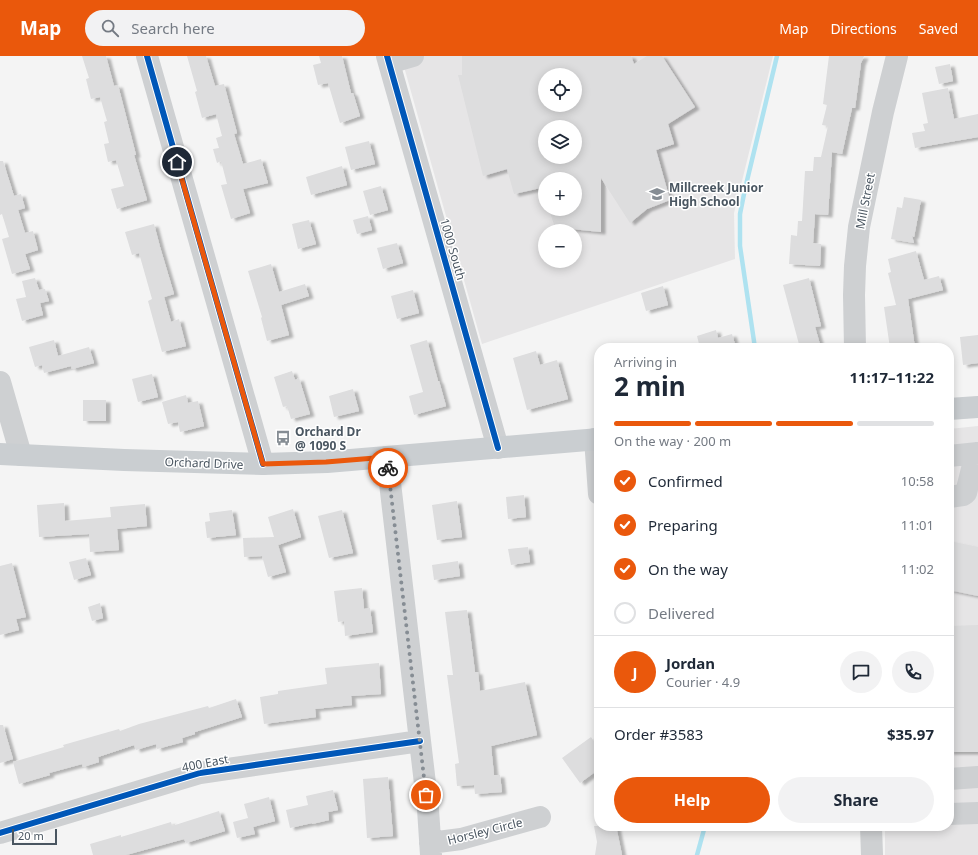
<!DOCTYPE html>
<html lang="en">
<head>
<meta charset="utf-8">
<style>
	body { margin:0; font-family:"Noto Sans",sans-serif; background:#f2f2f3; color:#1f2937; height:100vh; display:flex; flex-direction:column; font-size:15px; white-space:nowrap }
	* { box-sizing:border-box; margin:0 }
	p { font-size:13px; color:#747a83 }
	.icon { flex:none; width:22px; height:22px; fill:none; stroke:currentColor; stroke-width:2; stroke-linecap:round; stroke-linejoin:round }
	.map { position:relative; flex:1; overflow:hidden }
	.sheet { position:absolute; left:594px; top:287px; width:360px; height:488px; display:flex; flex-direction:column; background:#fff; border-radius:16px; box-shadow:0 2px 10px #0003 }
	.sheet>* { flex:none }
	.fabs { position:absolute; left:538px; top:12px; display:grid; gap:8px }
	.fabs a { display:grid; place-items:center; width:44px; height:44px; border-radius:50%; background:#fff; box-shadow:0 2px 10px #0003; font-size:20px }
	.scale { position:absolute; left:12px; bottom:10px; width:45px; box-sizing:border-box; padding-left:4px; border:2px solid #4a5661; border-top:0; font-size:11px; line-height:14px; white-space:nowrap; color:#4a5661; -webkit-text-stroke:3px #fff; paint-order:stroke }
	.pin { position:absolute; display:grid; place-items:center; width:34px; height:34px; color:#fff; margin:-17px; border:2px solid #fff; border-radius:50%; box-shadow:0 1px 4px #0007 }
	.courier { position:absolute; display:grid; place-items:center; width:40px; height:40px; margin:-20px; border:3px solid #ea580c; border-radius:50%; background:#fff; color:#222; box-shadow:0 1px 5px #0007 }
	.head em { font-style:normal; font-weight:700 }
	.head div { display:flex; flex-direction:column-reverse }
	.head { display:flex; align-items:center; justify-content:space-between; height:68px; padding:0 20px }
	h1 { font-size:26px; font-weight:700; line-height:30px }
	.bar { display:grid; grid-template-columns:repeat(4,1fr); gap:6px 4px; align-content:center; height:48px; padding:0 20px }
	.bar i { height:5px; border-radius:3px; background:#e0e1e3 }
	.bar .active { background:#ea580c }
	.bar p { grid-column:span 4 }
	.line { display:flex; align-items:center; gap:10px; padding:0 20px; border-top:1px solid #e0e1e3 }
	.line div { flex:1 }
	.round { display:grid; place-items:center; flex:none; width:42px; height:42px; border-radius:21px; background:#f2f2f3 }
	ol { padding:0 20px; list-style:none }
	li { display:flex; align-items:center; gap:12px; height:44px }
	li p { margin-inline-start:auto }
	li .icon { padding:4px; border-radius:50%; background:#ea580c; color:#fff; stroke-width:4 }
	li:last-child { color:#747a83 }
	li i { width:22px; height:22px; border:2px solid #e0e1e3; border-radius:50% }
	.button { display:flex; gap:8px; margin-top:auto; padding:8px 20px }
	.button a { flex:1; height:46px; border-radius:24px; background:#ea580c; color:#fff; font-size:16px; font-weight:700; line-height:46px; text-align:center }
	.button a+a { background:#f2f2f3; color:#1f2937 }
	header { display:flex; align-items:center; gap:24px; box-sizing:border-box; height:56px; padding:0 20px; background:#ea580c; color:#fff }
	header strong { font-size:19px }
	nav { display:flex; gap:22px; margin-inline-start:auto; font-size:14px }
	.search { width:280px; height:36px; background:#f2f2f3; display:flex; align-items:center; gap:10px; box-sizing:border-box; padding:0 14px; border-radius:22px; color:#747a83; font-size:15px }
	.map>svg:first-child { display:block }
	.education { fill:#e6e5e6; fill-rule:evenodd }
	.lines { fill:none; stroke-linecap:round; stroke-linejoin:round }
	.stream { stroke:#aee2f0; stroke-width:4.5 }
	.building { fill:#ddddde; fill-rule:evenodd; filter:url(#shadow) }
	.minor { stroke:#ced0d2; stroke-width:22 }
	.major { stroke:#caced1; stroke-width:22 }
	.cycleway-casing { stroke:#fff; stroke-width:8 }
	.cycleway { stroke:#0057b8; stroke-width:6 }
	.done { stroke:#868d94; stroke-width:4; stroke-dasharray:0 7.2 }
	.route { stroke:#ea580c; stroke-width:5 }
	.labels { text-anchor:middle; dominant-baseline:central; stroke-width:3; stroke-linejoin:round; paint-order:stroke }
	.poi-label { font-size:12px; font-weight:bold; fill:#4a5661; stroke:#fff; text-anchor:start }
	.street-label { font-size:12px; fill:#4a5661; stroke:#fff }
</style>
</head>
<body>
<header>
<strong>Map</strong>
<div class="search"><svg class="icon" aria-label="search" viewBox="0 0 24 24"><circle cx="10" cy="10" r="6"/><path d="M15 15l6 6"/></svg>Search here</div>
<nav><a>Map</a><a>Directions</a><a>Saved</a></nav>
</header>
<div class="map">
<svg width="978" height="799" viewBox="0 0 978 799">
	<defs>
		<filter id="shadow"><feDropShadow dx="4.5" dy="2.5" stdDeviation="1" flood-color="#0004"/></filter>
	</defs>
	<rect width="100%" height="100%" fill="#f4f4f4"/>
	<path class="education" d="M401,0H773L734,157L735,203L482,288ZM545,19H575V49H545ZM545,71H575V101H545ZM545,123H575V153H545ZM545,175H575V205H545Z
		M978,370V799H885V770H949V373Z"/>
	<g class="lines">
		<path class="stream" d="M755,292L740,190V158L745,133L777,0
			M697,799L705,770"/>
	</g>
	<path class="building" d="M82,0H106L114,30L118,29L136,99H134L147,144L117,153L111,133L124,130L116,104L108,106L104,88L109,87L104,66L107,65L100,41L91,43L86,23L89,22Z
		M187,0H206L215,30L224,28L237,77L234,78L243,108L261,103L268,127L243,133L250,157L231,163L221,129L227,128L221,105L217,107L213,93L219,92L216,82L222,80L216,58L202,62L195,36L197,35Z
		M319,0H342L351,37H353L360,60L340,67L328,27L318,29L313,9L321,7Z
		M462,0H631L634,8L647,0H662L695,51L668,68L674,88L656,94L670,144L647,153L630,167L601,122V176L571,173L563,175H556L549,153H575V123H545V131L514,138L507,113L483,120L458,19H462ZM545,19H575V49H545ZM545,71H575V101H545Z
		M829,0H864L861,7L855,52H852L842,98L832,96L828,159L815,158L813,187L821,188L820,210L789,208L791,179L797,180L798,165H802L805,115H813L814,101H821L828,70L822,69L827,49L823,48Z
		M950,8L953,25L939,28L935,11Z
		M948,32L954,63L978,58V81L915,92L912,77L925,75L923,68L928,67L922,37Z
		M369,85L375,108L351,114L345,91Z
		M0,105H3L14,140L21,138L25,152L18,154L25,177L33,175L38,194L25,198L30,213L12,218L2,183L9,181L2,158L0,159Z
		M342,110L347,129L311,139L306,121Z
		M381,130L388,154L370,159L363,135Z
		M904,141L921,144L914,181L912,180L914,187L891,183L897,151L902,152Z
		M368,160L372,174L357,178L353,164Z
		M309,164L316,188L298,193L292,168Z
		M154,168L160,191L174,238L164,241L171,266L179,263L186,290L162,296L148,245L152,243L139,197L132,199L125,176Z
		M397,187L403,207L383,213L377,192Z
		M916,195L924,224L939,220L943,234L908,243L915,292H890L884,251L896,249L888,217L891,216L888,203Z
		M271,208L279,236L305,228L309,240L281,249L289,279L267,285L261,262L262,261L248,215Z
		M35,222L39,234L45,233L49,245L40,247L43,259L22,265L16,243L26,241L22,225Z
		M809,222L821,270L815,271L821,292H800L783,229Z
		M663,230L668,249L646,255L641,237Z
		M413,234L419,257L397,263L391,240Z
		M716,274L718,282L732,278L736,292H696V289L699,288L697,280Z
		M978,279V307L963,309L960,281Z
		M54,284L58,300L89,291L94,307L72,313L71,310L44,317L42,309L35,311L29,291Z
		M427,284L438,325H439L446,350L414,359L409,340L423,336L410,289Z
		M536,295L540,309L557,304L568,343L527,354L513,302Z
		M292,315L295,324L299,322L310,358L291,363L287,350L283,351L274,321Z
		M152,318L158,341L138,346L132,323Z
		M353,333L359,355L334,361L329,340Z
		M186,339L188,347L198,345L204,370L180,376L178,366L168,368L162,346Z
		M83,344H106V365H83Z
		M524,439L526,461L508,463L506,441Z
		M457,445L462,481L437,484L432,449Z
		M64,447L65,465L111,461L110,451L145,448L147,470L117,473L119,494L90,496L89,478L39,481L37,449Z
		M293,453L301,481L278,489L286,516L268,521L262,500L244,501L243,482L274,481L268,461Z
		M232,454L236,479L207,482L205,466L210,465L209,457Z
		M342,454L353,497L329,502L318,460Z
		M949,485L978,491V540L949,534Z
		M528,491L530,506L511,509L508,493Z
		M86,502L91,519L74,524L69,506Z
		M458,505L460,520L434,524L432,509Z
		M12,507L26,561L16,563L19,574L0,579V510Z
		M362,532L364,553L370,552L373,576L345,580L344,565L338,566L334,535Z
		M100,547L103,562L92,565L88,551Z
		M467,554L475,616H478L480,635L525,626L537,679L491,690L494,719H500L502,736L475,738L474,729L457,730L455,708L459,707L447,619H453L445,556Z
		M978,569V696H949V570Z
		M379,607L381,638L351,640L352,649L315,653L316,661L264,668L260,641L278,638V635L327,628L325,612Z
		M236,643L242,661L195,676V678L182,682L183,686L157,693L156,688L136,694L134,689L98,701L99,706L83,711L82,708L49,717L50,719L19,728L13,706L64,691L63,689L119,673L120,675L139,668L208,650L209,652Z
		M0,669H3L13,703L0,707Z
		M591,681L599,693V713L580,727L562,702Z
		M388,721L393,780L367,782L363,723Z
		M333,734L338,754L328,756L329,764L312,768V767L290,772L286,754L308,749L306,740Z
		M269,741L275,765L253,771L255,778L237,782L233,766L248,762L244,748Z
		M219,755L225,775L186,787L184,783L126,799H93L90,788L121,779V781L171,766L172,770Z
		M594,770H616L622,799H595L597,786Z"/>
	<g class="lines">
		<path class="minor" d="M147,0L263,408
			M387,0L498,392
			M389,7L413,0
			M855,292L854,239L855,210L859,171L883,56L897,0
			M0,326L21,399
			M595,383L599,438
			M949,400L978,397
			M387,401L420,685L428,753L431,799
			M949,441L963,439L966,437L976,397
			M949,723L978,721
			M949,758L978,757
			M871,770L872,799
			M0,777L200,717L420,685
			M430,787L461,783L540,761"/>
		<path class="major" d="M949,353L978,351
			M0,398L124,404L263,408L327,406L599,383"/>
		<g class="cycleway-casing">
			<path id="cycleway" d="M147,0L263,408
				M387,0L498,392
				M0,777L200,717L420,685"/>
		</g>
		<use href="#cycleway" class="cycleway"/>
	</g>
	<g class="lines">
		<path class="done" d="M388,412L426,739"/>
		<path class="route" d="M177,106L263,408L326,406L387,401L388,412"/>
	</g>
	<defs>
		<g id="school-bare" transform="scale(1.2)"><path d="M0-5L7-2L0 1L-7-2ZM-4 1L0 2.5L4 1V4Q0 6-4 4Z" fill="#868d94" stroke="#fff" stroke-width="2.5" paint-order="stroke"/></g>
		<g id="bus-bare" transform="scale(1.2)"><path d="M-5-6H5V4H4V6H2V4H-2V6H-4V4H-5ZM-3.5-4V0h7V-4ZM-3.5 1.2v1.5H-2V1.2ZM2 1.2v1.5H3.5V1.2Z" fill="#868d94" stroke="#fff" stroke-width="2.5" paint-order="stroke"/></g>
	</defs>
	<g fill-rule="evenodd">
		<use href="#school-bare" x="657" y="138"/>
		<use href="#bus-bare" x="283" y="382"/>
	</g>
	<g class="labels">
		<g class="poi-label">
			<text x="669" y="131">Millcreek Junior<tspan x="669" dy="14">High School</tspan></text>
			<text x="295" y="375">Orchard Dr<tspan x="295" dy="14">@ 1090 S</tspan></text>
		</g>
		<g class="street-label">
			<text transform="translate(865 145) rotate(-79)">Mill Street</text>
			<text transform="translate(453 193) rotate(74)">1000 South</text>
			<text transform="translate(204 407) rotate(2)">Orchard Drive</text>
			<text transform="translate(205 707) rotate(-11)">400 East</text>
			<text transform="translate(485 775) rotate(-14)">Horsley Circle</text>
		</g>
	</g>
</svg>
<div class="fabs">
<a><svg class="icon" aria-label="locate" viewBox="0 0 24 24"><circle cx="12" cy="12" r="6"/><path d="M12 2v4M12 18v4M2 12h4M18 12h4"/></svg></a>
<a><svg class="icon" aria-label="layers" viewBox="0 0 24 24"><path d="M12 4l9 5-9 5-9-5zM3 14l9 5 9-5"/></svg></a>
<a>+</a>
<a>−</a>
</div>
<div class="scale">20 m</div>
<div class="pin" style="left:426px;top:739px;background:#ea580c"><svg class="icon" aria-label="bag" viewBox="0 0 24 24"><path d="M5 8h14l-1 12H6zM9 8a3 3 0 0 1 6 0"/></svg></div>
<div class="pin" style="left:177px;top:106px;background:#1f2937"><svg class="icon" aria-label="home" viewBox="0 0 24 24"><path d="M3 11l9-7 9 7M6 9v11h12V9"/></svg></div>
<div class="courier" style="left:388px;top:412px"><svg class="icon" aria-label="bike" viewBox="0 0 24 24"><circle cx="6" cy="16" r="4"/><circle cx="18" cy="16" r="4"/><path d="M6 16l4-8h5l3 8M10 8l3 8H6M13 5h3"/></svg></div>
<section class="sheet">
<div class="head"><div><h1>2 min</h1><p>Arriving in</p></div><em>11:17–11:22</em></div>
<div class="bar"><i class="active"></i><i class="active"></i><i class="active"></i><i></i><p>On the way · 200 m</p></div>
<ol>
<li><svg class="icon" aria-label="check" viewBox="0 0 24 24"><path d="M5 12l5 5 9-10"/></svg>Confirmed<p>10:58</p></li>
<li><svg class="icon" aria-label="check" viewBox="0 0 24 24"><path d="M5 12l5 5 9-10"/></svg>Preparing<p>11:01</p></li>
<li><svg class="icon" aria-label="check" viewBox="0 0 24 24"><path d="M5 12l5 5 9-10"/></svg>On the way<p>11:02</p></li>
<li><i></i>Delivered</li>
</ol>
<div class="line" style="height:72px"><b class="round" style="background:#ea580c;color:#fff">J</b><div><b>Jordan</b><p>Courier · 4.9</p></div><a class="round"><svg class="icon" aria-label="chat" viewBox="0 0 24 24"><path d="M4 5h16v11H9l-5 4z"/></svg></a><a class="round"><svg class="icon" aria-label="phone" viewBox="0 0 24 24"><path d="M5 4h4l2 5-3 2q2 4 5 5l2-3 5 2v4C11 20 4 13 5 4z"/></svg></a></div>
<div class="line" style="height:52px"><div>Order #3583</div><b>$35.97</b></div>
<div class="button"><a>Help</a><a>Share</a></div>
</section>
</div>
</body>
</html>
